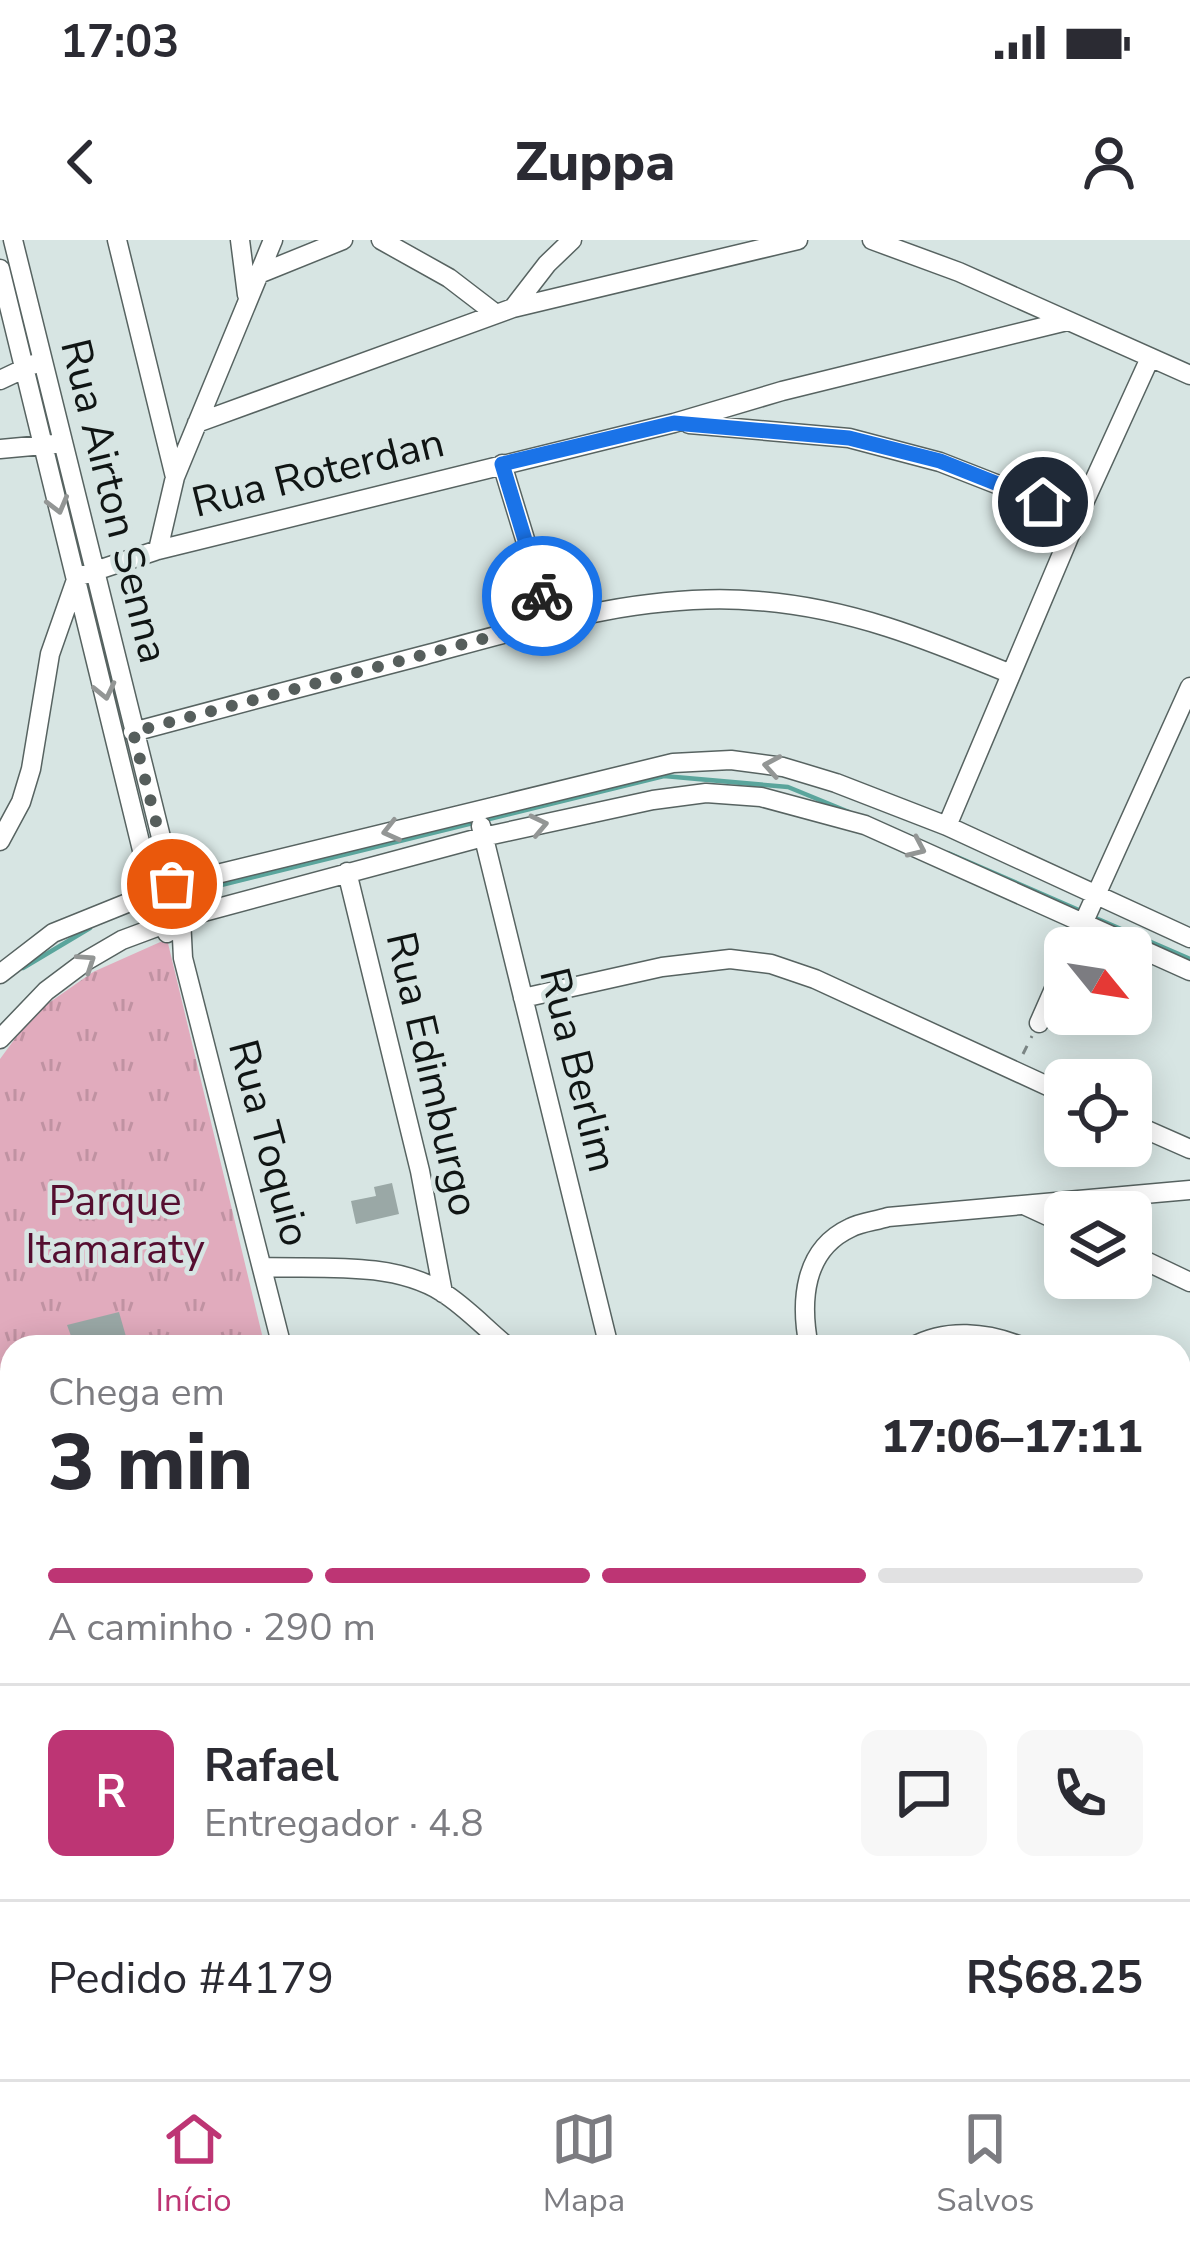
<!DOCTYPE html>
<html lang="pt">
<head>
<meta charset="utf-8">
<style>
	body { margin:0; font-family:"Nunito Sans",sans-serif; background:#f7f7f7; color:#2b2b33; height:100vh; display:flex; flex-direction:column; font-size:45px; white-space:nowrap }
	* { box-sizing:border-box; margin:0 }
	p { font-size:39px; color:#7c7c81 }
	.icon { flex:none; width:66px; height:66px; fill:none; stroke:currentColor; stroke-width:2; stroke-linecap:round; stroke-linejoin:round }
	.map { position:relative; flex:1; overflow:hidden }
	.drawer { position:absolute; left:0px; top:1095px; width:1191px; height:744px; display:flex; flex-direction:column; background:#fff; border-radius:36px 36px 0 0; box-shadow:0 6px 30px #0003 }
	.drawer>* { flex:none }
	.needle { width:78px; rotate:120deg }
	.buttons { position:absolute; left:1044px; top:687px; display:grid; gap:24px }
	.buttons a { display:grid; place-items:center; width:108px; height:108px; border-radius:18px; background:#fff; box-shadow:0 6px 30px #0003; font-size:60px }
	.pin { position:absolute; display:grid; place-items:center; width:102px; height:102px; color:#fff; margin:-51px; border:6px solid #fff; border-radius:50%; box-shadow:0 3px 12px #0007 }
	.courier { position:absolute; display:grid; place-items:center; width:120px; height:120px; margin:-60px; border:9px solid #1a73e8; border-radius:50%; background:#fff; color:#222; box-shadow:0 3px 15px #0007 }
	.overview em { font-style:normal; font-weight:800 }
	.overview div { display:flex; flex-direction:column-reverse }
	.overview { display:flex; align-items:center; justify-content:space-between; height:204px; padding:0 48px }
	h1 { font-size:78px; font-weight:800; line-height:90px }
	.bar { display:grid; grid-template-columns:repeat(4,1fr); gap:18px 12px; align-content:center; height:144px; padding:0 48px }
	.bar i { height:15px; border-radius:9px; background:#e1e1e2 }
	.bar .selected { background:#bd3574 }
	.bar p { grid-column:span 4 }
	.line { display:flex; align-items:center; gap:30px; padding:0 48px; border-top:3px solid #e1e1e2 }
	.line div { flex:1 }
	.round { display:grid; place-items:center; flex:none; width:126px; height:126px; border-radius:18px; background:#f7f7f7 }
	.status { display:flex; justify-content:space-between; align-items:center; height:84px; padding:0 60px; background:#fff; direction:ltr }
	.status svg { height:33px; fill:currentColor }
	header { display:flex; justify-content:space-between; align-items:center; height:156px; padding:0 48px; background:#fff; font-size:54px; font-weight:800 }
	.menu { display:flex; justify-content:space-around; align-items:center; height:168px; border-top:3px solid #e1e1e2; background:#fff; font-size:33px; color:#7c7c81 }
	.menu a { display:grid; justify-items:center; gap:6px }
	.menu .selected { color:#bd3574 }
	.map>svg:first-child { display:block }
	.park { fill:url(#park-tufts) }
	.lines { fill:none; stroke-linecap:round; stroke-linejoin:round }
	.stream { stroke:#5aa59c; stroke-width:4.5 }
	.building { fill:#9aa8a6 }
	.minor-casing { stroke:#576361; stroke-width:21 }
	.major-casing { stroke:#c1c2c2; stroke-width:27 }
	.path { stroke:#7b8584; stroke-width:3; stroke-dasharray:9 9; stroke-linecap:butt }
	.minor { stroke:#fff; stroke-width:18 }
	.major { stroke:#dca8bc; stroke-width:24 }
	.oneway { stroke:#939695 }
	.done { stroke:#565e5c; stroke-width:12; stroke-dasharray:0 21.6 }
	.route { stroke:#1a73e8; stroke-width:15 }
	.labels { text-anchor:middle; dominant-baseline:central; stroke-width:9; stroke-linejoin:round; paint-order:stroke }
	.street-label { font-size:42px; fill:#101514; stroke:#d7e5e3 }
	.park-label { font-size:42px; fill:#550e30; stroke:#d7e5e3 }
</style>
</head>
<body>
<div class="status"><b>17:03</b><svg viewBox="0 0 49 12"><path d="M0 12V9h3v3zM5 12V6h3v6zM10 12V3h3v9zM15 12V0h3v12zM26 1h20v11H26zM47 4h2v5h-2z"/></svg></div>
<header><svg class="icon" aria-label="back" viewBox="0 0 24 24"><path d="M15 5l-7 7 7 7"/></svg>Zuppa<svg class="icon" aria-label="person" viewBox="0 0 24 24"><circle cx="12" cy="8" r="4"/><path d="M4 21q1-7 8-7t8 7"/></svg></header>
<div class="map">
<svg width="1190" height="1839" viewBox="0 0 1190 1839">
	<defs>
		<pattern id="park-tufts" width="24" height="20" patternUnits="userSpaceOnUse" patternTransform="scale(3)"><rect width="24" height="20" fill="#e1abbd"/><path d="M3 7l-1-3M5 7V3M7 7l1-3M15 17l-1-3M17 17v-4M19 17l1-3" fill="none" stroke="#c092a2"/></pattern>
	</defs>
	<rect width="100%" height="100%" fill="#d7e5e3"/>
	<path class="park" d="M167,699L265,1107H12V1131L0,1128V819L33,774L93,732Z"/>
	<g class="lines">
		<path class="stream" d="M948,613L1081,671
			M185,654L664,536L788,547L849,572
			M1091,676L1190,719
			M23,728L90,688
			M0,1728L12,1731
			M462,1829L484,1839"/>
	</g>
	<path class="building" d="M392,943L399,974L356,984L351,961L376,956L374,947Z
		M119,1072L129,1107H75L67,1085Z"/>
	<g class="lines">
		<g class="minor-casing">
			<path id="minor" d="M13,0L181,678L183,718L282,1107
				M117,0L175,237
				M240,0L247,55
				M381,0L449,38L496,74
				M872,0L959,32L1190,135
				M0,29L152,651L167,693
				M259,34L343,0
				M513,68L547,24L572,0
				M0,140L34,124
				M197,183L513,68L798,0
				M689,184L849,198L940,222L1078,276
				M0,209L54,204
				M502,224L550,381
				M158,310L175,237L273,0
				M77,337L158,310L674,183L782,151L1067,81
				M133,492C230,466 328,440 425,415C529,387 648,351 758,361C850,368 926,399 1011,434
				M481,586L609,1107
				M947,586L1078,276L1150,118
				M0,601L21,562L31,529L50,414L77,337
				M347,632L420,931L443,1053
				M1072,708L1190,447
				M0,734L53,693L172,645L673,523L731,520L783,527L836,543L947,586L1190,698
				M523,758L662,727L730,719L771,724L815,739L1065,854
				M1039,783L1065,724
				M0,799L46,751L86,721L122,700L181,678L483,597L653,560L706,553L761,557L865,585L1190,731
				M1131,883L1190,909
				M1026,966L1065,984
				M1131,1014L1190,1042
				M264,1027C321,1029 392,1021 442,1052C465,1066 486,1089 508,1107
				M809,1107C800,1062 803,1010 850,988C861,982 876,981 888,977L1190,950
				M912,1107C946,1088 987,1092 1023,1107
				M1179,1173L1190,1177
				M1179,1293L1190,1296
				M0,1402L12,1412
				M1179,1405L1190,1416
				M0,1527L12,1530
				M1179,1641L1190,1657
				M1179,1794L1190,1786
				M925,1827L930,1839
				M197,1839L199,1827
				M454,1839L458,1827
				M1123,1839L1139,1827"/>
		</g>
		<g class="major-casing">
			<path id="major" d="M0,1142L12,1145
				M0,1190L12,1198
				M0,1711L12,1713
				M0,1756L12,1758
				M339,1827L391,1839
				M498,1827L515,1839
				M759,1827L773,1839
				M899,1827L913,1839"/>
		</g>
		<path class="path" d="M1023,814L1032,796
			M839,1827L853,1839"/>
		<use href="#minor" class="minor"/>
		<use href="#major" class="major"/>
	</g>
	<defs><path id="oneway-chevron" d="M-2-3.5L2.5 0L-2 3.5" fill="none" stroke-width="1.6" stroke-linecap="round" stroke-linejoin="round" transform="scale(3)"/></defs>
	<g class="oneway">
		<use href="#oneway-chevron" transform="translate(58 265) rotate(75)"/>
		<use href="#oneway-chevron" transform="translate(105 451) rotate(77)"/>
		<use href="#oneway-chevron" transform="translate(772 526) rotate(-170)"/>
		<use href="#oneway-chevron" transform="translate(539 585) rotate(-12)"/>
		<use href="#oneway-chevron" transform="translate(391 591) rotate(166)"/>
		<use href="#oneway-chevron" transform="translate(917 608) rotate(24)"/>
		<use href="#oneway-chevron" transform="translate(87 722) rotate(-34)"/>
	</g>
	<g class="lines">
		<path class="done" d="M172,644L133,492L550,381L542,356"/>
		<path class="route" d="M542,356L502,224L674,183L849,198L940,221L1043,262"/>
	</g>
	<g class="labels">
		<g class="street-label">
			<text transform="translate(318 233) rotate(-14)">Rua Roterdan</text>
			<text transform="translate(114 261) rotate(76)">Rua Airton Senna</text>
			<text transform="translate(578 830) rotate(76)">Rua Berlim</text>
			<text transform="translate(432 834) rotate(77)">Rua Edimburgo</text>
			<text transform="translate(269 903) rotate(75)">Rua Toquio</text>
		</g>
		<g class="park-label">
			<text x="115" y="961">Parque<tspan x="115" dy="48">Itamaraty</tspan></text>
		</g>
	</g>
</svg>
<div class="buttons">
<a><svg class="needle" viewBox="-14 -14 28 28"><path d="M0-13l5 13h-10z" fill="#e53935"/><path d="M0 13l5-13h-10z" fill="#7c7c81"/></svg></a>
<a><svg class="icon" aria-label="locate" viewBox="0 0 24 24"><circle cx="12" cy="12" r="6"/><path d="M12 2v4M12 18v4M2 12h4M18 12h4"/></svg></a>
<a><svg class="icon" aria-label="layers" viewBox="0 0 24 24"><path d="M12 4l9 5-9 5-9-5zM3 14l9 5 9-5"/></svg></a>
</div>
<div class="pin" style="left:172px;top:644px;background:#ea580c"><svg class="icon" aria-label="bag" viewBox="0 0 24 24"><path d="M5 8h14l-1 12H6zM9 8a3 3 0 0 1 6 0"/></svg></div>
<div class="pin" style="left:1043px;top:262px;background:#1f2937"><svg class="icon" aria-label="home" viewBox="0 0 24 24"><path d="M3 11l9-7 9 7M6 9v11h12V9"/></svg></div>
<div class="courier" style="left:542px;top:356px"><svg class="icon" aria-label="bike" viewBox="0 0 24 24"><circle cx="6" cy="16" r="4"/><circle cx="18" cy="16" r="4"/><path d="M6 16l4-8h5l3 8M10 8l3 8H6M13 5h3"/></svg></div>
<section class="drawer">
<div class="overview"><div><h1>3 min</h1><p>Chega em</p></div><em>17:06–17:11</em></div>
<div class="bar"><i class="selected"></i><i class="selected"></i><i class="selected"></i><i></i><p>A caminho · 290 m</p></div>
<div class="line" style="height:216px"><b class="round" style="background:#bd3574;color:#fff">R</b><div><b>Rafael</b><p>Entregador · 4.8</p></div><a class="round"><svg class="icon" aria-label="chat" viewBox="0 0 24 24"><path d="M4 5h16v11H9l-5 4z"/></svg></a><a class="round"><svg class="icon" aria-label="phone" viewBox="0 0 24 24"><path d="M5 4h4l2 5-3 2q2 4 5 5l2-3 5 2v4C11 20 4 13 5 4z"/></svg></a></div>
<div class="line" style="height:156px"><div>Pedido #4179</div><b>R$68.25</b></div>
</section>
</div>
<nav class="menu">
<a class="selected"><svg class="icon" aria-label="home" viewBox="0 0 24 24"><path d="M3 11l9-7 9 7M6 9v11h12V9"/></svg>Início</a>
<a><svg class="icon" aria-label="map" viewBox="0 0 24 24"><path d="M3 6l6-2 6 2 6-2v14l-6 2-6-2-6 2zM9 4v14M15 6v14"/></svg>Mapa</a>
<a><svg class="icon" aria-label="saved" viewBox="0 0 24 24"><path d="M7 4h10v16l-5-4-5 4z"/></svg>Salvos</a>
</nav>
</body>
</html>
